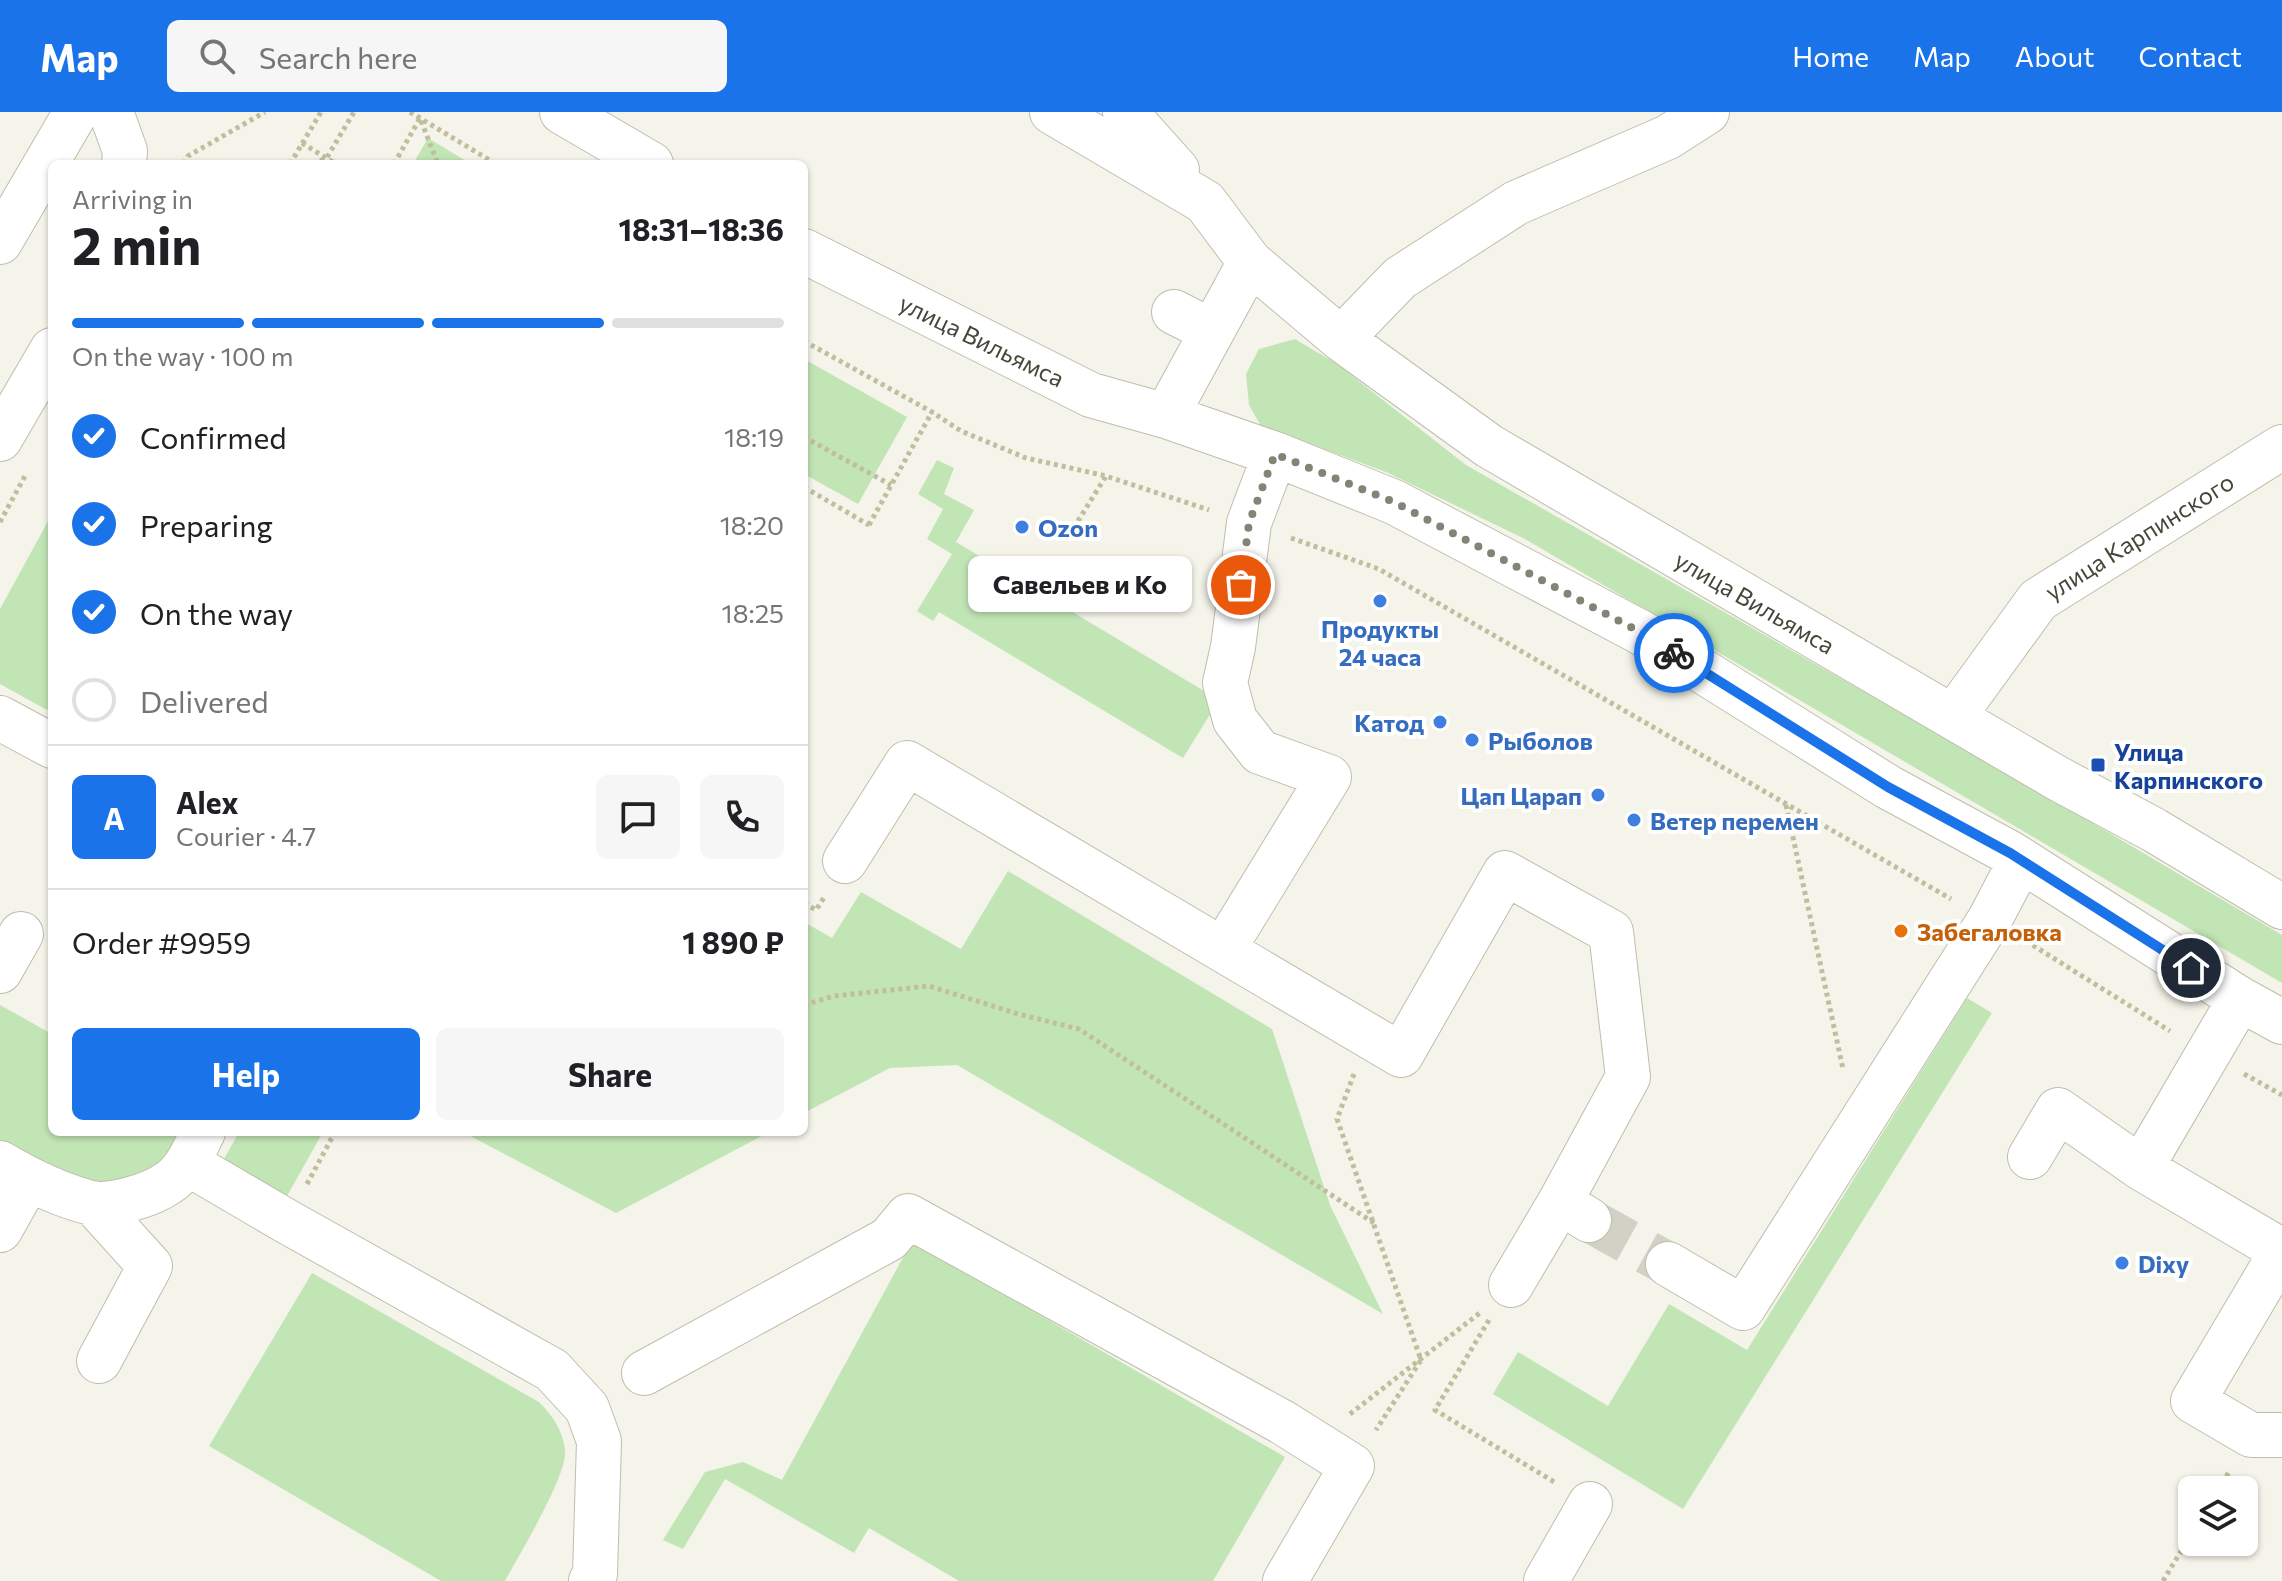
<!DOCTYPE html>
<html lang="en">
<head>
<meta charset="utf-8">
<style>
	body { margin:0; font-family:Commissioner,sans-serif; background:#f6f6f6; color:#202124; height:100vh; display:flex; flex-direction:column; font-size:30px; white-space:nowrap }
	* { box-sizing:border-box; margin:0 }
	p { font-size:26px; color:#757577 }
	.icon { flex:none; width:44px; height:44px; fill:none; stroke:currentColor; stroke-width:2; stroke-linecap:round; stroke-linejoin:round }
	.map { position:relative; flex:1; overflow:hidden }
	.side { position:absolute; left:48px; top:48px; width:760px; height:976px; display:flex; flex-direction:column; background:#fff; border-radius:12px; box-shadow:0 2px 6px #0004 }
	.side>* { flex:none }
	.buttons { position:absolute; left:2178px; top:1364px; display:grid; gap:16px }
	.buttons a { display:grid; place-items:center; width:80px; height:80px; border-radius:12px; background:#fff; box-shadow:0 2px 6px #0004; font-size:40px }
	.pin { position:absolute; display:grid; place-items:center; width:68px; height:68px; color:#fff; margin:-34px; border:4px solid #fff; border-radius:50%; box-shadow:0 2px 8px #0007 }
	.courier { position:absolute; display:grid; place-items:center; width:80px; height:80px; margin:-40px; border:6px solid #1a73e8; border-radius:50%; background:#fff; color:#222; box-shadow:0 2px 10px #0007 }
	.bubble { position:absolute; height:56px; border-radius:12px; background:#fff; box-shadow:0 2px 6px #0004; font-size:26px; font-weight:700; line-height:56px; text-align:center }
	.headline em { font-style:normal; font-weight:700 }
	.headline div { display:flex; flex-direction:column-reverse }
	.headline { display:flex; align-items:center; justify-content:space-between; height:136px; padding:0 24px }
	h1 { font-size:52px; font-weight:700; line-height:60px }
	.bar { display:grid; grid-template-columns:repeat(4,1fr); gap:12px 8px; align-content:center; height:96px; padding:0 24px }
	.bar i { height:10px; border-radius:6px; background:#e0e0e0 }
	.bar .on { background:#1a73e8 }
	.bar p { grid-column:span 4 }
	.line { display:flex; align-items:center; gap:20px; padding:0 24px; border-top:2px solid #e0e0e0 }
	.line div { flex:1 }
	.round { display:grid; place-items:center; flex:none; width:84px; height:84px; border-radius:12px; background:#f6f6f6 }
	ol { padding:0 24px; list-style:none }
	li { display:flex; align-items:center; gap:24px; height:88px }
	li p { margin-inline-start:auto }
	li .icon { padding:8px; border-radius:50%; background:#1a73e8; color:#fff; stroke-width:4 }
	li:last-child { color:#757577 }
	li i { width:44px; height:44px; border:4px solid #e0e0e0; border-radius:50% }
	.action { display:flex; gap:16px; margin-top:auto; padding:16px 24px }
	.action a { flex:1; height:92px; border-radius:12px; background:#1a73e8; color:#fff; font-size:32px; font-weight:700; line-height:92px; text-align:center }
	.action a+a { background:#f6f6f6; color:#202124 }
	header { display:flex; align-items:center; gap:48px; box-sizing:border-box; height:112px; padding:0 40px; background:#1a73e8; color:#fff }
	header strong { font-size:38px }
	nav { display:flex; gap:44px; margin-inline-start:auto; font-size:28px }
	.search { width:560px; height:72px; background:#f6f6f6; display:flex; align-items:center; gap:20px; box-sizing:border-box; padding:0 28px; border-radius:12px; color:#757577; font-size:30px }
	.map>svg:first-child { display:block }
	.green { fill:#c2e5b5 }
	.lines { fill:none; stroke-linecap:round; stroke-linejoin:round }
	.minor-tunnel { stroke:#d2d1c6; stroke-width:44; stroke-dasharray:44 22; stroke-linecap:butt }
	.minor-casing { stroke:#bfbead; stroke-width:46 }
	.path { stroke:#c0be9f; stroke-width:5; stroke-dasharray:4 4; stroke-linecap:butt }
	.minor { stroke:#fff; stroke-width:44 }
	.done { stroke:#848376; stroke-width:8; stroke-dasharray:0 14.4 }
	.route { stroke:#1a73e8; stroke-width:10 }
	.shop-dot { fill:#3f7fe0; stroke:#fff; stroke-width:3 }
	.transit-dot { fill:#1a4fb4; stroke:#fff; stroke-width:3 }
	.food-dot { fill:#e8710a; stroke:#fff; stroke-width:3 }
	.labels { text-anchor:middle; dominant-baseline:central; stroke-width:8; stroke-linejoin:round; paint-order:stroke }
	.street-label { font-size:24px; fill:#484638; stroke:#fff }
	.shop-label { font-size:24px; font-weight:bold; fill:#366cbe; stroke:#fff; text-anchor:start }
	.transit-label { font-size:24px; font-weight:bold; fill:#164399; stroke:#fff; text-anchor:start }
	.food-label { font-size:24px; font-weight:bold; fill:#c56008; stroke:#fff; text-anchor:start }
</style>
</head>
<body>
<header>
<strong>Map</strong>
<div class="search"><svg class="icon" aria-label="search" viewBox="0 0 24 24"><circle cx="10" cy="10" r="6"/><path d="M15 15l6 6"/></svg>Search here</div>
<nav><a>Home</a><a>Map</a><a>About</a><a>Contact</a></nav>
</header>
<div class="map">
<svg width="2282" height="1469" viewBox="0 0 2282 1469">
	<rect width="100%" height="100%" fill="#f4f4ea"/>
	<path class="green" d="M428,26L471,52H413Z
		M1295,227L1337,252L1466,353L2028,673L2282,823V871L1525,427L1386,360L1261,314L1249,293L1246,262L1259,237Z
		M804,247L907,305L858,392L804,362Z
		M937,348L954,356L944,382L974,398L956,430L1219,588L1183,646L939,500L933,509L917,499L952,442L927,427L943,397L918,382Z
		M52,402V589L47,598L0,572V497Z
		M1008,759L1272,917L1330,1093L1383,1202L957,953L890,956L804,1001V810L832,826L861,780L961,837Z
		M1967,886L1992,901L1683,1397L1493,1282L1518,1240L1608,1294L1669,1192L1747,1238Z
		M0,893L52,922V1020H185L162,1059L102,1077L0,1030Z
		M239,1020H323L287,1084L224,1047Z
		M463,1020H769L616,1101Z
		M912,1129L1285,1345L1213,1469H959L869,1416L854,1441L725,1367L683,1437L663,1428L705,1360L743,1350L782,1368Z
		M312,1161L539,1290C552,1303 563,1318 565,1338C568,1363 519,1443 505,1469H441L209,1334Z"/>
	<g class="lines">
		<path class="minor-tunnel" d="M1589,1108L1668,1152"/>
		<g class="minor-casing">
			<path id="minor" d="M111,0L125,39L124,52
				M562,0L651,52
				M1052,0L1205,90L1250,150L1341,227L1489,334L2057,666L2154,718L2282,795
				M1125,0L1177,58
				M0,130L76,0
				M804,139L1091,283L1166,304L1275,342L1394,390L1640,520L1888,675L2010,741L2240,887L2282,910
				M1174,200L1211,219
				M1341,227L1400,166L1516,91L1668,25L1707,0
				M1166,304L1250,150
				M0,327L52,238
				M1953,605L2038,488L2282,335
				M0,606L52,634
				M845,749L907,651L1223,838L1329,665L1260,640L1235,608L1225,571L1233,535L1249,411L1275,342
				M1223,838L1401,943L1505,761L1611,820L1628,965L1560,1090L1589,1108
				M0,859L21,822
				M2240,887L2141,1056L2282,1139
				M2030,1045L2058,998L2141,1056
				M0,1051C27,1067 60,1083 91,1091C112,1095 151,1083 168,1071C186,1060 194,1038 203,1020
				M187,1051L286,1109L552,1258L587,1296L599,1329L595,1462L591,1469
				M93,1091L150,1154L99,1249
				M0,1118L28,1068
				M2282,1139L2193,1289L2251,1323H2282
				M1668,1152L1743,1196L1990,807L2021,748
				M1511,1173L1560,1090
				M644,1261L889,1127L908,1104L1282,1310L1352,1354L1285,1469
				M1546,1469L1590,1392"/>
		</g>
		<path class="path" d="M410,0L496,52
			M302,31L336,52
			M184,52L188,44L265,0
			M290,52L321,0
			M313,52L326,46
			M323,52L354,0
			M394,52L420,6L438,52
			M804,229L932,300L961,319L1026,346L1106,364L1209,398
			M804,325L891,373
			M804,375L869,413
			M1078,409L1106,364
			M0,410L25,364
			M869,413L932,300
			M1291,426L1379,457L1951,787
			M1786,693L1843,957
			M804,791L816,798L825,784
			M2026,829L2170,919
			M804,893L834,884L929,874L1018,902L1079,917L1374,1111
			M1354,962L1337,1007L1421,1248L1376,1318
			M2244,962L2282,983
			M307,1072L335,1020
			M1489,1208L1435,1298L1556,1371
			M1350,1302L1481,1200
			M2218,1378L2230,1358
			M2163,1469L2192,1421"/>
		<use href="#minor" class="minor"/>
	</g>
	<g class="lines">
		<path class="done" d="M1241,473L1249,411L1275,342L1394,390L1640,520L1674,541"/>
		<path class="route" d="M1674,541L1888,675L2010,741L2191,856"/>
	</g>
	<g class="shop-dot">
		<circle cx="1022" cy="415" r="8"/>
		<circle cx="1380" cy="489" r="8"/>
		<circle cx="1440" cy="610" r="8"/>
		<circle cx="1472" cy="628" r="8"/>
		<circle cx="1598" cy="683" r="8"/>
		<circle cx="1634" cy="708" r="8"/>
		<circle cx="2122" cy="1151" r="8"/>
	</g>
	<rect class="transit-dot" x="2090" y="645" width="16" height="16" rx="4"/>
	<circle class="food-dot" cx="1901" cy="819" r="8"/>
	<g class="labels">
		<g class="street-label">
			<text transform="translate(982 228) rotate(26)">улица Вильямса</text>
			<text transform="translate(2139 424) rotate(-32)">улица Карпинского</text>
			<text transform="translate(1755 490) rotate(30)">улица Вильямса</text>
		</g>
		<g class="shop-label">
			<text x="1038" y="415">Ozon</text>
			<text x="1380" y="516" text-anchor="middle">Продукты<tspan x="1380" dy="28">24 часа</tspan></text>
			<text x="1424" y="610" text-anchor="end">Катод</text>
			<text x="1488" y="628">Рыболов</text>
			<text x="1582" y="683" text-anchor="end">Цап Царап</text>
			<text x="1650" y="708">Ветер перемен</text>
			<text x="2138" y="1151">Dixy</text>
		</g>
		<g class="transit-label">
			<text x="2114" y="639">Улица<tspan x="2114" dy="28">Карпинского</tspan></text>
		</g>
		<g class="food-label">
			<text x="1917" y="819">Забегаловка</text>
		</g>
	</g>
</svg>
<div class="buttons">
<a><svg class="icon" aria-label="layers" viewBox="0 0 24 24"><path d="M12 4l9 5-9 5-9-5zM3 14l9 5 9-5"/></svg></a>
</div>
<div class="pin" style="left:1241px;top:473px;background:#ea580c"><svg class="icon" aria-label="bag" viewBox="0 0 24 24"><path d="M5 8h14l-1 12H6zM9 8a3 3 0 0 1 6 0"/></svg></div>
<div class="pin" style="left:2191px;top:856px;background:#1f2937"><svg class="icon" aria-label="home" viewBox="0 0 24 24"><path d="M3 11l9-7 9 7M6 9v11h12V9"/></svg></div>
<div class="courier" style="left:1674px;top:541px"><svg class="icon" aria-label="bike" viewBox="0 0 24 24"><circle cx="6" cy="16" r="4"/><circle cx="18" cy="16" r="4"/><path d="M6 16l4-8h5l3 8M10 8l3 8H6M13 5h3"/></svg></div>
<div class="bubble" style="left:968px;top:444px;width:224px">Савельев и Ко</div>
<section class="side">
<div class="headline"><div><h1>2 min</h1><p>Arriving in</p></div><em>18:31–18:36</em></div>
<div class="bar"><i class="on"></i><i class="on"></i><i class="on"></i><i></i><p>On the way · 100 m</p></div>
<ol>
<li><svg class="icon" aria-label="check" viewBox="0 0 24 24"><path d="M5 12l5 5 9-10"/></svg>Confirmed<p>18:19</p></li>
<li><svg class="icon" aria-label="check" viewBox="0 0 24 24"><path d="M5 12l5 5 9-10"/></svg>Preparing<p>18:20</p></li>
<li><svg class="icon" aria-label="check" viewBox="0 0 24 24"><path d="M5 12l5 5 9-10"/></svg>On the way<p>18:25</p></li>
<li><i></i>Delivered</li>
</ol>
<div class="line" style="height:144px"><b class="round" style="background:#1a73e8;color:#fff">A</b><div><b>Alex</b><p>Courier · 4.7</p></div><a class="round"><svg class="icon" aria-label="chat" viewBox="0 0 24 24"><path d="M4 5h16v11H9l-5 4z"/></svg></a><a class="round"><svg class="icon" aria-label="phone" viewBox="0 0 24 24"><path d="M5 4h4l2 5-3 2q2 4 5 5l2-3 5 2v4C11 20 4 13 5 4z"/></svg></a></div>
<div class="line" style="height:104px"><div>Order #9959</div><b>1 890 ₽</b></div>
<div class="action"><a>Help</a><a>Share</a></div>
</section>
</div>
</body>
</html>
